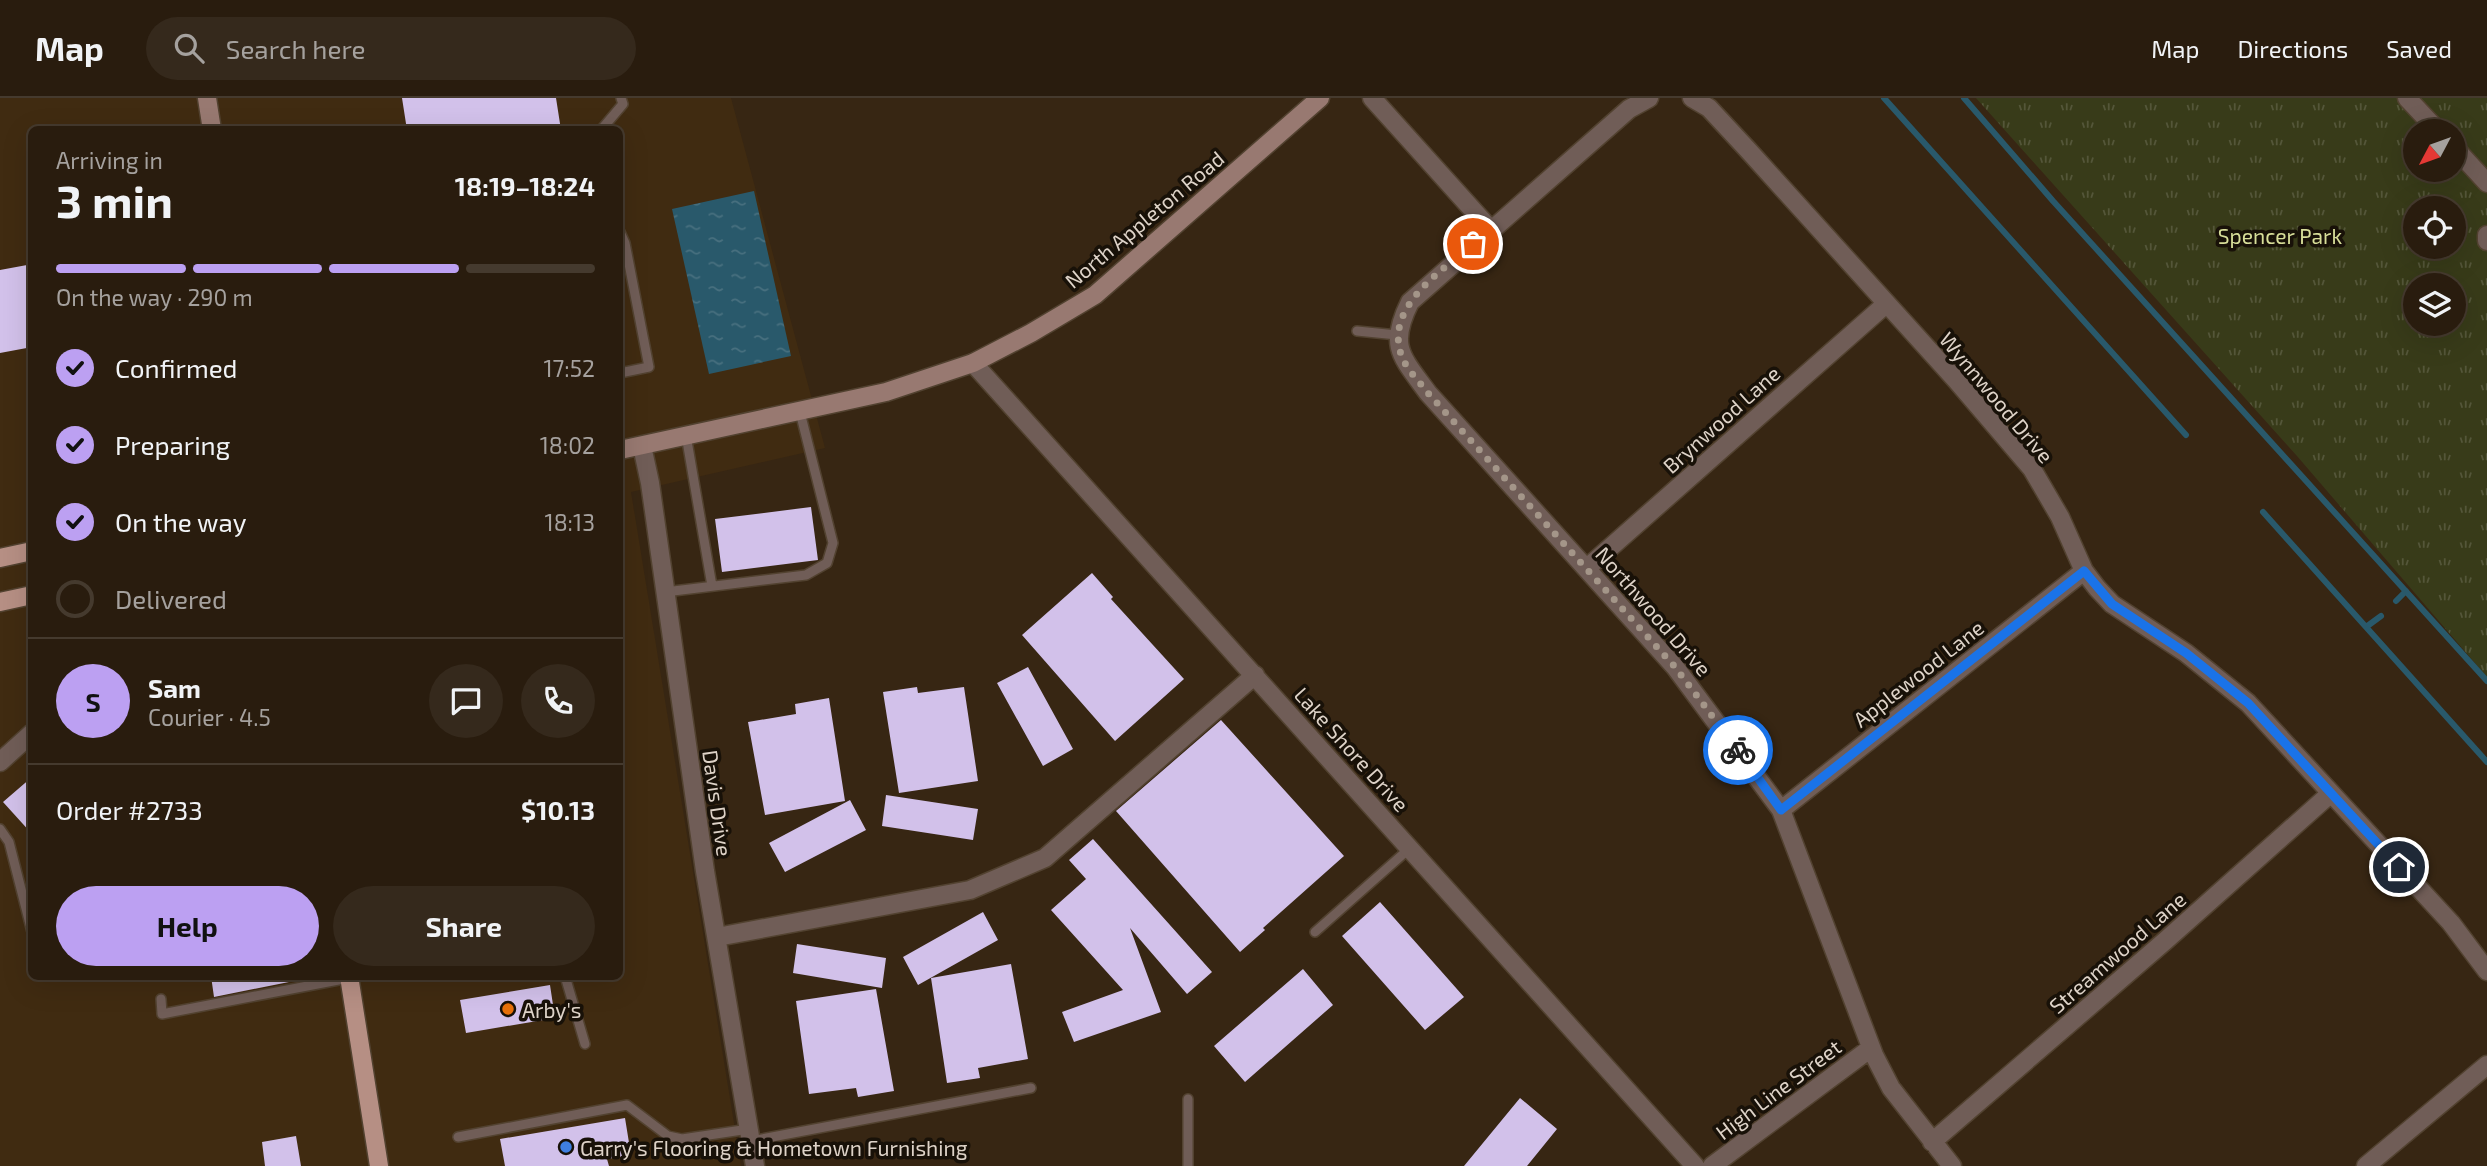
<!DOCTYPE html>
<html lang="en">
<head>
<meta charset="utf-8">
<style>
	body { margin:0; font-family:"Exo 2",sans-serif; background:#35291c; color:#f1f3f6; height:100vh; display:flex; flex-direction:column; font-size:26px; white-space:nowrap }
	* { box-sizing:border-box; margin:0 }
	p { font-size:23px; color:#a5a19e }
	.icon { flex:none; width:38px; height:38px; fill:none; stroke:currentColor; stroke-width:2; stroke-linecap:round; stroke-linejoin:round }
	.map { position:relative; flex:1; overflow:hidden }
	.panel { position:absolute; left:28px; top:28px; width:595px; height:854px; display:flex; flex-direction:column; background:#291c0e; border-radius:10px; box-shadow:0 7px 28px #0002,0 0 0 2px #453a2e }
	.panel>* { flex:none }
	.needle { width:46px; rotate:229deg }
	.buttons { position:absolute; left:2403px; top:21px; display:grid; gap:14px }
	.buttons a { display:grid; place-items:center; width:63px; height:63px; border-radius:50%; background:#291c0e; box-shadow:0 7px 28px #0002,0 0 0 2px #453a2e; font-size:35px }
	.pin { position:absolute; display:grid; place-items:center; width:60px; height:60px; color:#fff; margin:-30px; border:4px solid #fff; border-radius:50%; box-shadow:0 2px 7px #0007 }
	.courier { position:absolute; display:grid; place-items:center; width:70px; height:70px; margin:-35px; border:5px solid #1a73e8; border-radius:50%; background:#fff; color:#222; box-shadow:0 2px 9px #0007 }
	.overview em { font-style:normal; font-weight:700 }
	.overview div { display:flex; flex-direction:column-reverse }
	.overview { display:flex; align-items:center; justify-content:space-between; height:119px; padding:0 28px }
	h1 { font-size:46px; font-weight:700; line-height:52px }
	.bar { display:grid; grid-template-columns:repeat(4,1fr); gap:10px 7px; align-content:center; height:84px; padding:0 28px }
	.bar i { height:9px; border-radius:5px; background:#453a2e }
	.bar .on { background:#bca0f2 }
	.bar p { grid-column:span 4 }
	.line { display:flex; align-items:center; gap:18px; padding:0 28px; border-top:2px solid #453a2e }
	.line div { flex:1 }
	.round { display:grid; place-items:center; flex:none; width:74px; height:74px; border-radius:37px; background:#35291c }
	ol { padding:0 28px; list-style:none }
	li { display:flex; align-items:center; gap:21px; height:77px }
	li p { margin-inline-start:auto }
	li .icon { padding:7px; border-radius:50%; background:#bca0f2; color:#111; stroke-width:4 }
	li:last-child { color:#a5a19e }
	li i { width:38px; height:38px; border:4px solid #453a2e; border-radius:50% }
	.cta { display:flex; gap:14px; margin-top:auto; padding:14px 28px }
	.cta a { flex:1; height:80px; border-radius:42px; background:#bca0f2; color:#111; font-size:28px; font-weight:700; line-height:80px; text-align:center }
	.cta a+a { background:#35291c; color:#f1f3f6 }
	header { display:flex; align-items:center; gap:42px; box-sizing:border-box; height:98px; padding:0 35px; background:#291c0e; border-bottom:2px solid #453a2e }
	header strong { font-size:33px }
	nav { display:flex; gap:38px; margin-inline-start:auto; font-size:24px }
	.search { width:490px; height:63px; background:#35291c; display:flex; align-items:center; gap:18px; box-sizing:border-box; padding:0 24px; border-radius:38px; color:#a5a19e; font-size:26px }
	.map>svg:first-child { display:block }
	.built { fill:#402b11; fill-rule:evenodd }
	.park { fill:url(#park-tufts); fill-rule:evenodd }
	.water { fill:url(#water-ripples) }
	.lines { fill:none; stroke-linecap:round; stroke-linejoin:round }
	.stream { stroke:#29596b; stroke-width:6 }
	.building { fill:#d2c1ea }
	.lane-casing { stroke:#524230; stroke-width:12 }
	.street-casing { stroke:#524230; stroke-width:21 }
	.secondary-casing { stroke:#524230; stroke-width:21 }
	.primary-casing { stroke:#524230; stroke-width:21 }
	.lane { stroke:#705d57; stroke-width:9 }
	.street { stroke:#705d57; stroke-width:18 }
	.secondary { stroke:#987971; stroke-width:18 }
	.primary { stroke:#b68f84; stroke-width:18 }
	.done { stroke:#a49689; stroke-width:7; stroke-dasharray:0 12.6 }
	.route { stroke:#1a73e8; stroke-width:9 }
	.food-dot { fill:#e8710a; stroke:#181108; stroke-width:2.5 }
	.shop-dot { fill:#3f7fe0; stroke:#181108; stroke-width:2.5 }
	.labels { text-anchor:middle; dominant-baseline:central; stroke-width:7; stroke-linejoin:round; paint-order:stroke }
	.street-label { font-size:21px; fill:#ded3c8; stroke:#181108 }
	.park-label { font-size:21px; fill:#d8de99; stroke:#181108 }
	.poi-label { font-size:21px; fill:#ded3c8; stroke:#181108; text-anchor:start }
</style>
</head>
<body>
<header>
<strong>Map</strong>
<div class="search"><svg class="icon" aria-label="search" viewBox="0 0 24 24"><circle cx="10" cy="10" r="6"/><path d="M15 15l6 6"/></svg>Search here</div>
<nav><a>Map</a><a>Directions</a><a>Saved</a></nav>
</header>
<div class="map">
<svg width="2487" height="1068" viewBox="0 0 2487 1068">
	<defs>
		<pattern id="park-tufts" width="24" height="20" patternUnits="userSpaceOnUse" patternTransform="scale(1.75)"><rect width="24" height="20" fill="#383b19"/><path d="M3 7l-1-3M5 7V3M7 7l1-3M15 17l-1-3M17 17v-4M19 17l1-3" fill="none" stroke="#545639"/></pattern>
		<pattern id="water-ripples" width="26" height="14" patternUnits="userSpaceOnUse" patternTransform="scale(1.75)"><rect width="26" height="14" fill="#29596b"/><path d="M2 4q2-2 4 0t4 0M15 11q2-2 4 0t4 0" fill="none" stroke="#48707f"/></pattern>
	</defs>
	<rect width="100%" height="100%" fill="#372613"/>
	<path class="built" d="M0,0H731L825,350L631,394L741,1068H0ZM32,32H620V878H32Z"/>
	<path class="park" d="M1976,0H2487V579L2297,358ZM2415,33H2454V72H2415ZM2415,110H2454V149H2415ZM2415,187H2454V226H2415Z"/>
	<path class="water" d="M754,93L791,258L709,276L672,111Z"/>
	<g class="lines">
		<path class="stream" d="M1884,0L2186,337
			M1964,0L2053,103L2487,583
			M2263,414L2487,664
			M2396,503L2406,493
			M2366,529L2381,518"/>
	</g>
	<path class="building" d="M402,0H556L561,32H407Z
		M27,167L32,189V249L0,255V172Z
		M811,409L818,462L722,474L715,421Z
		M1092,475L1113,499L1111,501L1184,581L1115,643L1022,537Z
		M1028,569L1073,651L1043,668L997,585Z
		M917,589L918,595L964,589L978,683L899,695L883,594Z
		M829,600L845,703L765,717L748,624L796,616L795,606Z
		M1221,622L1344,758L1263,830L1265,832L1240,854L1116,713Z
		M32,679V736L3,704Z
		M886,697L978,711L973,742L882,728Z
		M850,702L866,732L785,774L769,745Z
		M1093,741L1212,874L1187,896L1130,830L1161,914L1074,944L1062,914L1123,892L1051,812L1086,781L1069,762Z
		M1380,804L1464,899L1425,932L1342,838Z
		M983,814L998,842L918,887L903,859Z
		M797,846L886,860L882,890L793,875Z
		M1011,866L1028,961L978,970L980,980L947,985L931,880Z
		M1303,871L1333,907L1245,984L1214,948Z
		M211,878H294V883L214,899Z
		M550,887L555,920L466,935L460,902Z
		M876,891L894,993L858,999L856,990L809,996L796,903Z
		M1520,1000L1557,1031L1527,1068H1464Z
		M625,1020L631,1057L607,1061L609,1068H505L500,1041Z
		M296,1038L301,1068H265L262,1044Z"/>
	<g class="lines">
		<g class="lane-casing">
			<path id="lane" d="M601,32L623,6L621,0
				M620,134L625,145L649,269L620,275
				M1357,233L1397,237
				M686,337L712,488
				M665,494L806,477L827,465L833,445L800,314
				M0,731L9,744L32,834
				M1315,834L1410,750
				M565,878L585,946
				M161,901L162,916L349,880
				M1188,1001V1068
				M458,1039L627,1007L668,1038L682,1041L749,1031
				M751,1043L1031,990"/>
		</g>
		<g class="street-casing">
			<path id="street" d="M1372,0L1490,131
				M1649,0L1629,11L1410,204C1388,248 1401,258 1428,295L1675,569L1781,712L1874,957L1891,990L1952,1068
				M1692,0L1709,10L1748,52L1956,282L2032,371L2060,419L2084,473L2097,490L2112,506L2186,555L2248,605L2451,825L2487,873
				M2407,0L2438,33
				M2454,49L2487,85
				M2487,137V143
				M973,265L1695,1068
				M642,348L650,385L705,773L755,1068
				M1587,470L1886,206
				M0,664L32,635
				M1781,712L2084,473
				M717,839L970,792L1045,760L1255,577
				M1932,1044L2165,843L2330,696
				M1712,1068L1871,950
				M2366,1068L2487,967"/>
		</g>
		<g class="secondary-casing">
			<path id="secondary" d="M207,0L212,32
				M620,352L886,294L973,265L1031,235L1095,197L1320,0"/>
		</g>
		<g class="primary-casing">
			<path id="primary" d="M0,460L32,453
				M0,504L32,497
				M349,878L379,1068"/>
		</g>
		<use href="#lane" class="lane"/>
		<use href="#street" class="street"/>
		<use href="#secondary" class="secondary"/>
		<use href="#primary" class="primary"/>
	</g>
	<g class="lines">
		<path class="done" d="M1473,146C1441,174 1383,209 1402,259C1407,272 1420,284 1428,295L1675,569L1738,652"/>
		<path class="route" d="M1738,652L1781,712L2084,473L2112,506L2186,555L2248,605L2399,769"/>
	</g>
	<circle class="food-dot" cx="508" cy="911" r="7"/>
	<circle class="shop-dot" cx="566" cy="1049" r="7"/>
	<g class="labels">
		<g class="street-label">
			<text transform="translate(1144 121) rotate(-40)">North Appleton Road</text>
			<text transform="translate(1997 299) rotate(50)">Wynnwood Drive</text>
			<text transform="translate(1721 321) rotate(-42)">Brynwood Lane</text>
			<text transform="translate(1654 513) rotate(49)">Northwood Drive</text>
			<text transform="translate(1918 575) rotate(-38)">Applewood Lane</text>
			<text transform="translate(1352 651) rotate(48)">Lake Shore Drive</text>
			<text transform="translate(718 705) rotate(82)">Davis Drive</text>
			<text transform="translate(2117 854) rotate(-41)">Streamwood Lane</text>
			<text transform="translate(1778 991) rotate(-37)">High Line Street</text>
		</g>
		<g class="park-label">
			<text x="2280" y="137">Spencer Park</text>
		</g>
		<g class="poi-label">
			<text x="522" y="911">Arby's</text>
			<text x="580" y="1049">Garry's Flooring &amp; Hometown Furnishing</text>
		</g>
	</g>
</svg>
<div class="buttons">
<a><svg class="needle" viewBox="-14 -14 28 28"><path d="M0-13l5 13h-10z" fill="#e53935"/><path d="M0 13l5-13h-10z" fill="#a5a19e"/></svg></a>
<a><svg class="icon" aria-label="locate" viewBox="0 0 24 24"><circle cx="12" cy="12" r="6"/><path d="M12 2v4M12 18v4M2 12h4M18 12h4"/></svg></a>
<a><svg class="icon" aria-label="layers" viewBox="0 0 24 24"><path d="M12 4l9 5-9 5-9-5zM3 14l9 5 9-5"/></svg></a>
</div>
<div class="pin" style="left:1473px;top:146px;background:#ea580c"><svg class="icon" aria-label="bag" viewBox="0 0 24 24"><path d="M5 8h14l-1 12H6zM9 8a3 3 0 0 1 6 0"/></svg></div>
<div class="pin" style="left:2399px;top:769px;background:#1f2937"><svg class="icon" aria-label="home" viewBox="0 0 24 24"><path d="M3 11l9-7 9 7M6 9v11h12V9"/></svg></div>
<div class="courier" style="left:1738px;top:652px"><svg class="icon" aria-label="bike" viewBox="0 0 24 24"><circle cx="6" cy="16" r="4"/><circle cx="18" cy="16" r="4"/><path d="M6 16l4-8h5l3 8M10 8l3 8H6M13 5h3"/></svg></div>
<section class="panel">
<div class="overview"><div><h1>3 min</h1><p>Arriving in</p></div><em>18:19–18:24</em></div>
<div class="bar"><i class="on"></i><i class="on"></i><i class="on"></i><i></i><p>On the way · 290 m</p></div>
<ol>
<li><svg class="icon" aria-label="check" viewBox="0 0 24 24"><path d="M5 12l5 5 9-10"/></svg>Confirmed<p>17:52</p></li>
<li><svg class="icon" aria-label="check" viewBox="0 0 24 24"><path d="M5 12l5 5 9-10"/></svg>Preparing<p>18:02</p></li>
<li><svg class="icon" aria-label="check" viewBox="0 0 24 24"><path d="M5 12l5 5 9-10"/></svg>On the way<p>18:13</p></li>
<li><i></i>Delivered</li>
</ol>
<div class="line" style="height:126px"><b class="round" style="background:#bca0f2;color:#111">S</b><div><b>Sam</b><p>Courier · 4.5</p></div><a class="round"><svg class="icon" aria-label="chat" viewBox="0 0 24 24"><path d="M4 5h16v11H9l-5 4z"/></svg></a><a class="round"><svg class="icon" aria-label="phone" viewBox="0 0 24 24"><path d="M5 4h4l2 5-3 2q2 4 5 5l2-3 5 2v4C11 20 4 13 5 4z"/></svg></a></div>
<div class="line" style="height:91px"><div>Order #2733</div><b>$10.13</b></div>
<div class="cta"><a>Help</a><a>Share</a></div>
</section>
</div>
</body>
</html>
